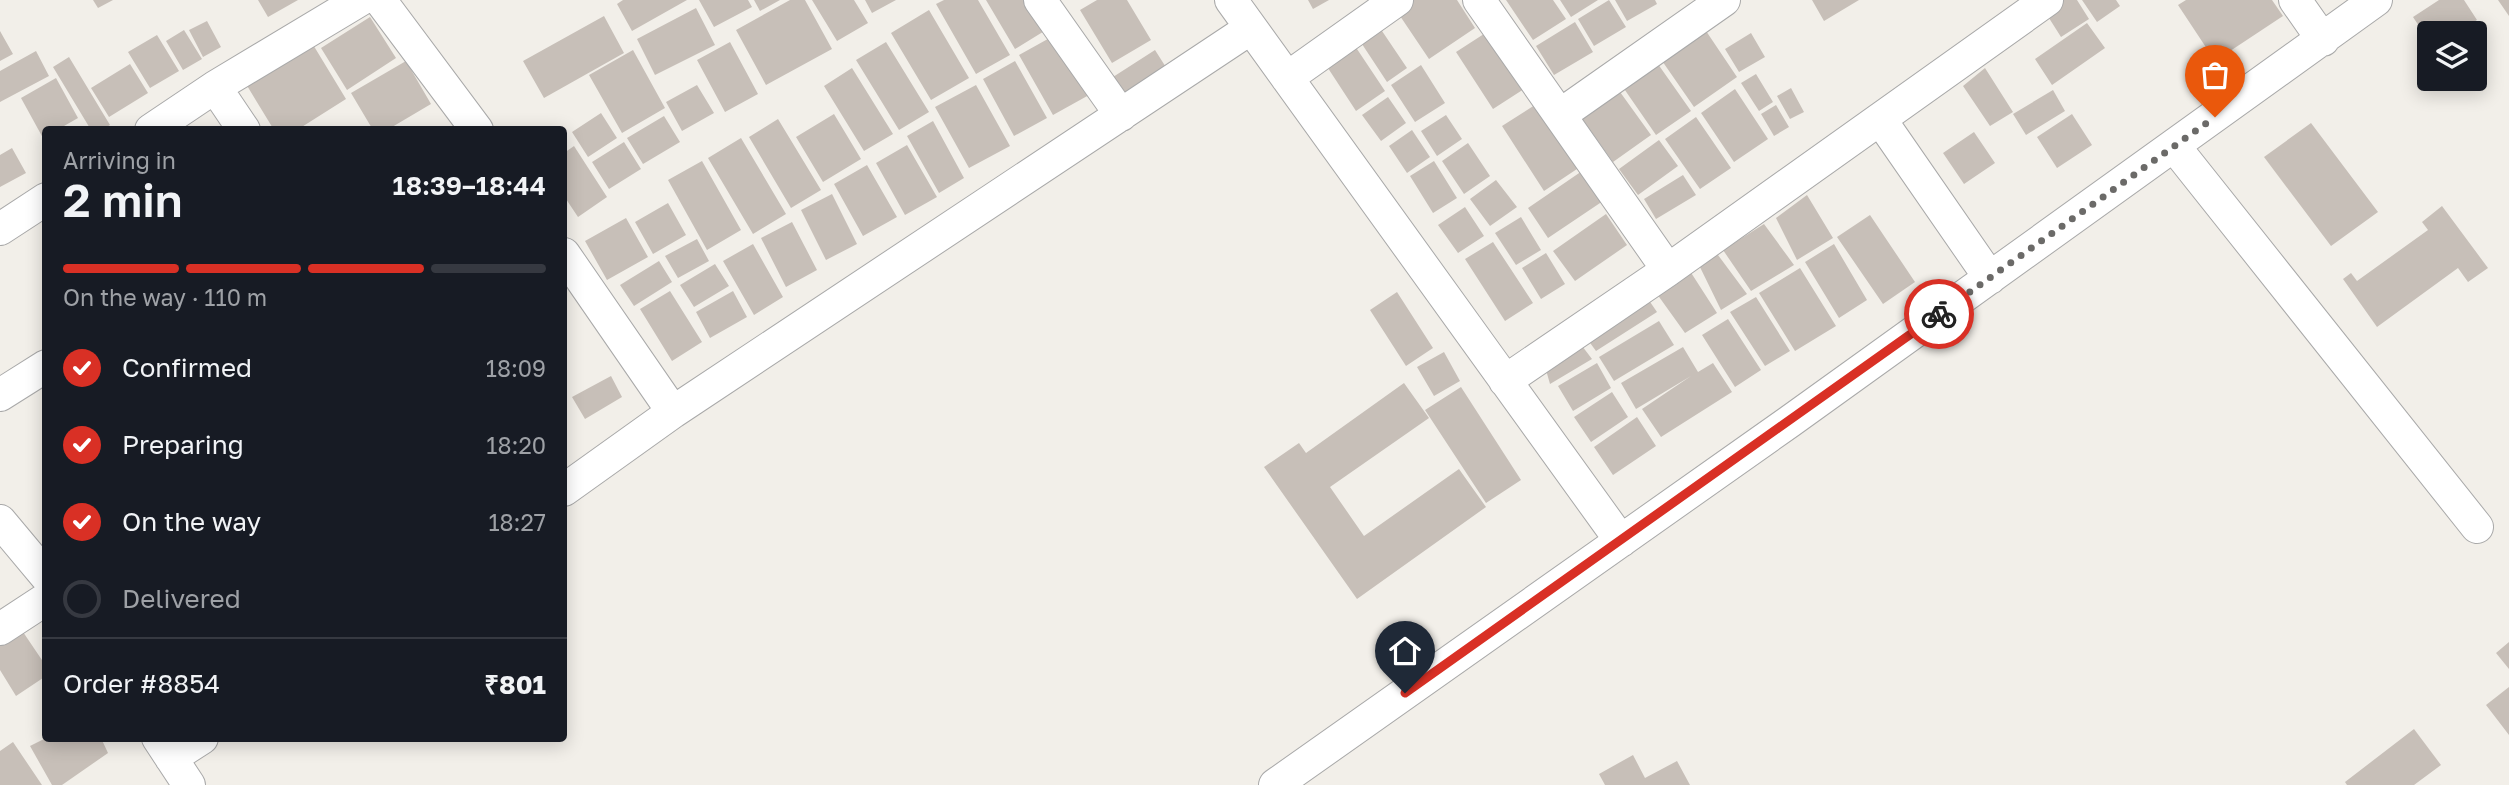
<!DOCTYPE html>
<html lang="en">
<head>
<meta charset="utf-8">
<style>
	body { margin:0; font-family:"Golos Text",sans-serif; background:#242831; color:#f1f3f6; height:100vh; display:flex; flex-direction:column; font-size:26px; white-space:nowrap }
	* { box-sizing:border-box; margin:0 }
	p { font-size:23px; color:#9ea1a6 }
	.icon { flex:none; width:38px; height:38px; fill:none; stroke:currentColor; stroke-width:2; stroke-linecap:round; stroke-linejoin:round }
	.map { position:relative; flex:1; overflow:hidden }
	.details { position:absolute; left:42px; top:126px; width:525px; height:616px; display:flex; flex-direction:column; background:#171b24; border-radius:7px; box-shadow:0 4px 18px #0003 }
	.details>* { flex:none }
	.fabs { position:absolute; left:2417px; top:21px; display:grid; gap:14px }
	.fabs a { display:grid; place-items:center; width:70px; height:70px; border-radius:7px; background:#171b24; box-shadow:0 4px 18px #0003; font-size:35px }
	.pin { position:absolute; display:grid; place-items:center; width:60px; height:60px; color:#fff; margin:-72px -30px; border-radius:50% 50% 50% 0; rotate:-45deg; box-shadow:0 0 7px #0007 }
	.pin .icon { rotate:45deg }
	.courier { position:absolute; display:grid; place-items:center; width:70px; height:70px; margin:-35px; border:5px solid #d93025; border-radius:50%; background:#fff; color:#222; box-shadow:0 2px 9px #0007 }
	.overview em { font-style:normal; font-weight:600 }
	.overview div { display:flex; flex-direction:column-reverse }
	.overview { display:flex; align-items:center; justify-content:space-between; height:119px; padding:0 21px }
	h1 { font-size:46px; font-weight:600; line-height:52px }
	.bar { display:grid; grid-template-columns:repeat(4,1fr); gap:10px 7px; align-content:center; height:84px; padding:0 21px }
	.bar i { height:9px; border-radius:5px; background:#363941 }
	.bar .current { background:#d93025 }
	.bar p { grid-column:span 4 }
	.line { display:flex; align-items:center; gap:18px; padding:0 21px; border-top:2px solid #363941 }
	.line div { flex:1 }
	ol { padding:0 21px; list-style:none }
	li { display:flex; align-items:center; gap:21px; height:77px }
	li p { margin-inline-start:auto }
	li .icon { padding:7px; border-radius:50%; background:#d93025; color:#fff; stroke-width:4 }
	li:last-child { color:#9ea1a6 }
	li i { width:38px; height:38px; border:4px solid #363941; border-radius:50% }
	.map>svg:first-child { display:block }
	.building { fill:#c7bfb8 }
	.lines { fill:none; stroke-linecap:round; stroke-linejoin:round }
	.minor-casing { stroke:#a9a9a9; stroke-width:34 }
	.minor { stroke:#fff; stroke-width:32 }
	.done { stroke:#6b6a68; stroke-width:7; stroke-dasharray:0 12.6 }
	.route { stroke:#d93025; stroke-width:9 }
</style>
</head>
<body>
<div class="map">
<svg width="2509" height="785" viewBox="0 0 2509 785">
	<rect width="100%" height="100%" fill="#f2efe9"/>
	<path class="building" d="M93,0H113L98,8Z
		M258,0H298L268,17Z
		M623,0H687L632,31L617,4Z
		M699,0H748L752,7L714,27Z
		M754,0H780L760,11Z
		M790,0H805L832,49L766,85L736,30Z
		M812,0H854L868,23L837,41Z
		M865,0H896L872,13Z
		M944,0H978L1010,55L976,74L936,4Z
		M986,0H1028L1046,30L1015,49Z
		M1097,0H1127L1151,40L1112,63L1080,10Z
		M1308,0H1329L1313,9Z
		M1412,0H1457L1475,28L1429,59L1396,10Z
		M1506,0H1553L1566,19L1533,40Z
		M1560,0H1598L1571,17Z
		M1609,0L1626,27L1594,46L1578,19Z
		M1615,0H1655L1657,4L1627,21Z
		M1812,0H1859L1824,21Z
		M2052,0H2077L2089,19L2061,37L2042,7Z
		M2082,0H2116L2120,6L2097,22Z
		M2186,0H2272L2283,16L2215,61L2178,5Z
		M2439,0H2464L2477,20L2457,33H2429V41L2413,17Z
		M2498,0H2509V16Z
		M696,8L715,45L655,75L637,39Z
		M929,10L969,78L931,100L891,33Z
		M604,16L624,53L544,98L523,61Z
		M370,17L396,58L347,90L321,48Z
		M207,21L221,47L203,57L189,30Z
		M1575,22L1593,52L1554,75L1536,46Z
		M2087,23L2105,48L2052,85L2035,59Z
		M1702,25L1737,77L1694,107L1658,55Z
		M1380,28L1407,68L1387,82L1360,41Z
		M184,30L202,59L183,70L166,41Z
		M0,31L13,54L0,61Z
		M1487,32L1524,89L1493,109L1456,52Z
		M1751,33L1765,57L1739,72L1725,49Z
		M157,35L179,71L150,88L128,52Z
		M1055,35L1089,95L1053,115L1019,55Z
		M730,42L758,94L725,112L697,60Z
		M886,42L929,112L899,130L856,60Z
		M312,43L346,99L297,130H274L246,84Z
		M1353,43L1385,91L1356,111L1324,62Z
		M633,50L665,108L622,133L589,75Z
		M1155,50L1169,72L1126,99L1113,77Z
		M36,51L49,76L0,102V71Z
		M69,57L110,125L102,130H91L53,67Z
		M1653,57L1691,111L1656,135L1618,80Z
		M406,61L431,104L387,130H373L351,93Z
		M1015,61L1047,118L1014,136L983,79Z
		M130,64L148,93L109,117L91,88Z
		M1421,65L1445,103L1415,122L1391,85Z
		M852,68L893,134L864,151L824,86Z
		M1985,68L2013,112L1990,126L1963,86Z
		M1756,74L1773,102L1759,111L1741,83Z
		M56,78L78,118L57,130H46V136L43,138L21,98Z
		M697,85L714,113L682,131L666,102Z
		M976,85L1010,146L969,168L935,107Z
		M1615,85L1651,135L1613,162L1577,112Z
		M1791,88L1804,112L1790,119L1777,96Z
		M1735,89L1768,139L1734,162L1701,113Z
		M2053,90L2065,111L2026,135L2013,114Z
		M1388,97L1406,123L1381,141L1362,115Z
		M1538,103L1580,167L1544,191L1502,126Z
		M1776,105L1789,127L1774,136L1761,114Z
		M601,113L617,138L588,157L572,132Z
		M834,114L861,159L823,182L796,137Z
		M2072,114L2092,145L2057,168L2037,137Z
		M1446,115L1462,139L1437,156L1421,131Z
		M664,116L680,142L643,164L627,138Z
		M1696,117L1731,168L1700,189L1665,139Z
		M778,119L821,190L791,208L749,137Z
		M933,121L964,178L939,193L907,136Z
		M2311,123L2378,212L2331,246L2264,157Z
		M1412,130L1430,157L1407,173L1389,146Z
		M1974,132L1995,163L1964,184L1943,153Z
		M741,138L786,214L753,234L708,158Z
		M1659,140L1678,166L1638,195L1619,169Z
		M624,142L641,169L609,189L592,162Z
		M1468,143L1490,176L1464,194L1442,161Z
		M907,145L937,197L905,215L876,163Z
		M574,146L607,197L578,217L564,196V153Z
		M12,148L26,173L0,187V155Z
		M702,161L741,230L707,250L668,180Z
		M1434,161L1457,198L1433,213L1410,176Z
		M867,165L897,217L863,236L834,184Z
		M1585,169L1606,199L1548,238L1528,208Z
		M1683,175L1696,195L1656,219L1644,199Z
		M1496,180L1517,207L1490,226L1470,199Z
		M832,194L857,244L826,260L801,210Z
		M1807,195L1833,238L1797,260L1776,218Z
		M668,203L686,235L653,254L635,222Z
		M2442,206L2488,268L2468,282L2458,268L2377,327L2343,279L2351,273L2357,281L2428,230L2422,222Z
		M1465,207L1484,236L1458,253L1438,225Z
		M1606,214L1627,245L1575,281L1553,251Z
		M1870,215L1915,282L1883,304L1837,237Z
		M1521,217L1541,250L1516,265L1495,233Z
		M626,218L648,257L607,280L585,241Z
		M792,222L817,270L786,287L761,238Z
		M1764,224L1794,265L1751,291L1723,250Z
		M697,239L709,261L678,278L665,256Z
		M1493,242L1533,303L1505,321L1465,259Z
		M753,244L783,297L754,315L723,261Z
		M1834,244L1867,300L1839,318L1805,262Z
		M1715,251L1747,294L1721,310L1697,261Z
		M1546,253L1565,284L1541,299L1522,268Z
		M659,261L672,282L634,306L620,285Z
		M715,264L729,286L694,307L680,285Z
		M1688,268L1717,313L1685,333L1657,294Z
		M1800,268L1836,326L1795,351L1759,293Z
		M670,291L702,342L672,361L640,309Z
		M733,291L747,317L710,338L696,312Z
		M1397,292L1433,348L1406,366L1370,310Z
		M1646,296L1657,312L1596,351L1585,336Z
		M1756,297L1790,351L1765,366L1730,312Z
		M1728,319L1761,370L1735,387L1702,335Z
		M1659,321L1674,345L1614,381L1599,357Z
		M1579,342L1592,359L1550,384L1546,370Z
		M1683,347L1698,372L1713,363L1732,392L1661,437L1642,409L1691,376L1636,409L1621,383Z
		M1444,352L1460,381L1434,396L1417,367Z
		M1597,363L1611,388L1573,411L1558,386Z
		M611,376L622,397L585,419L572,397Z
		M1404,383L1429,418L1330,487L1364,536L1459,469L1486,507L1357,599L1264,467L1299,443L1306,453Z
		M1461,387L1521,480L1486,503L1425,410Z
		M1612,392L1628,417L1591,442L1574,417Z
		M1637,417L1656,446L1613,475L1594,447Z
		M21,629L46,666V676L16,696L0,670V643Z
		M2509,642V669L2496,653Z
		M2509,687V735L2486,705Z
		M2414,729L2441,765L2414,785H2347L2345,782Z
		M46,738H101L108,753L62,785H52L30,746Z
		M13,742L42,785H0V751Z
		M1633,755L1645,778L1677,761L1690,785H1605L1599,774Z"/>
	<g class="lines">
		<g class="minor-casing">
			<path id="minor" d="M380,0L477,130
				M1040,0L1121,115
				M1231,0L1621,541
				M1479,0L1668,270L1505,381
				M2295,0L2323,40
				M1287,78L1397,0
				M215,87L244,130
				M1560,115L1724,0
				M1880,119L1990,278
				M151,130L215,87L360,0
				M2174,146L2477,527
				M0,229L46,199
				M564,254L673,412
				M1668,270L2047,0
				M0,395L46,366
				M564,490L673,412L1251,28
				M0,521L46,576
				M0,629L46,599
				M158,738L189,785
				M171,758L202,738
				M1275,785L1789,422L2376,0"/>
		</g>
		<use href="#minor" class="minor"/>
	</g>
	<g class="lines">
		<path class="done" d="M1939,314L2215,117"/>
		<path class="route" d="M1405,693L1939,314"/>
	</g>
</svg>
<div class="fabs">
<a><svg class="icon" aria-label="layers" viewBox="0 0 24 24"><path d="M12 4l9 5-9 5-9-5zM3 14l9 5 9-5"/></svg></a>
</div>
<div class="pin" style="left:2215px;top:117px;background:#ea580c"><svg class="icon" aria-label="bag" viewBox="0 0 24 24"><path d="M5 8h14l-1 12H6zM9 8a3 3 0 0 1 6 0"/></svg></div>
<div class="pin" style="left:1405px;top:693px;background:#1f2937"><svg class="icon" aria-label="home" viewBox="0 0 24 24"><path d="M3 11l9-7 9 7M6 9v11h12V9"/></svg></div>
<div class="courier" style="left:1939px;top:314px"><svg class="icon" aria-label="bike" viewBox="0 0 24 24"><circle cx="6" cy="16" r="4"/><circle cx="18" cy="16" r="4"/><path d="M6 16l4-8h5l3 8M10 8l3 8H6M13 5h3"/></svg></div>
<section class="details">
<div class="overview"><div><h1>2 min</h1><p>Arriving in</p></div><em>18:39–18:44</em></div>
<div class="bar"><i class="current"></i><i class="current"></i><i class="current"></i><i></i><p>On the way · 110 m</p></div>
<ol>
<li><svg class="icon" aria-label="check" viewBox="0 0 24 24"><path d="M5 12l5 5 9-10"/></svg>Confirmed<p>18:09</p></li>
<li><svg class="icon" aria-label="check" viewBox="0 0 24 24"><path d="M5 12l5 5 9-10"/></svg>Preparing<p>18:20</p></li>
<li><svg class="icon" aria-label="check" viewBox="0 0 24 24"><path d="M5 12l5 5 9-10"/></svg>On the way<p>18:27</p></li>
<li><i></i>Delivered</li>
</ol>
<div class="line" style="height:91px"><div>Order #8854</div><b>₹801</b></div>
</section>
</div>
</body>
</html>
